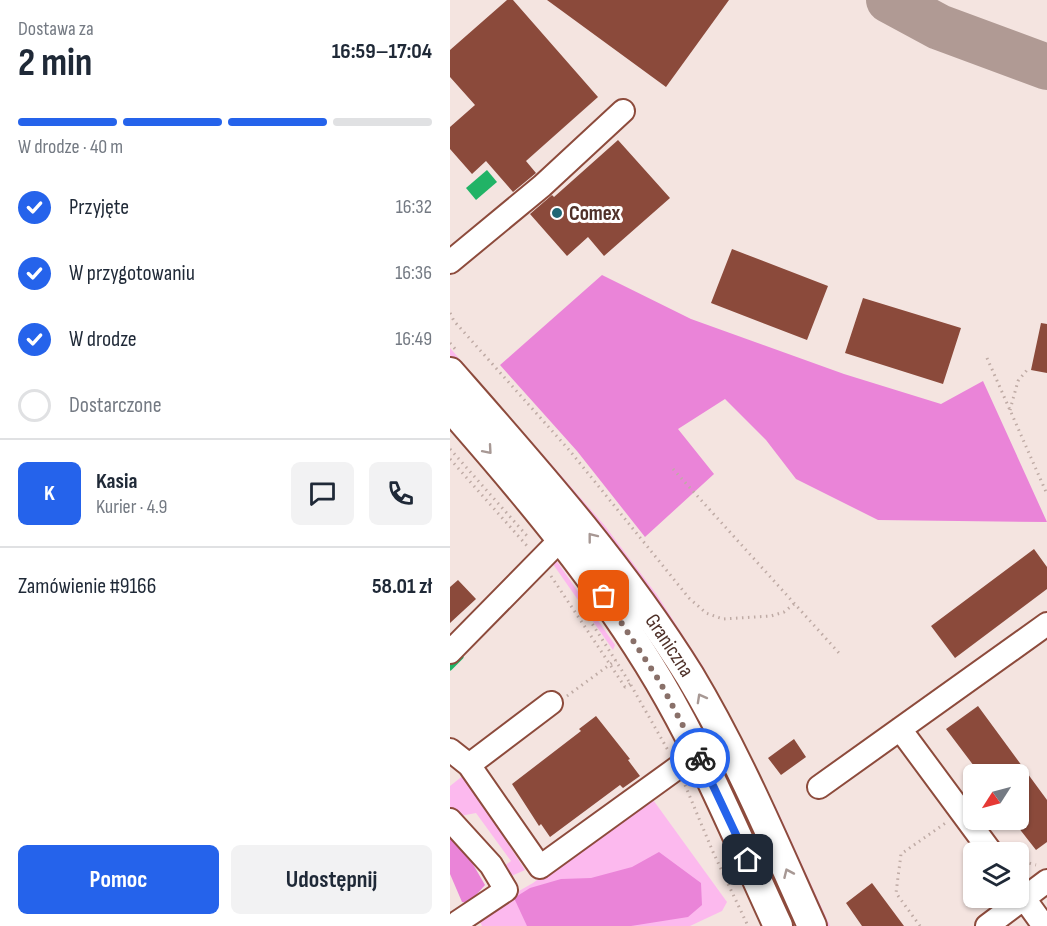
<!DOCTYPE html>
<html lang="pl">
<head>
<meta charset="utf-8">
<style>
	body { margin:0; font-family:"Sofia Sans Condensed",sans-serif; background:#f2f2f3; color:#1f2937; height:100vh; display:flex; flex-direction:column; font-size:22px; white-space:nowrap }
	* { box-sizing:border-box; margin:0 }
	p { font-size:20px; color:#747a83 }
	.icon { flex:none; width:33px; height:33px; fill:none; stroke:currentColor; stroke-width:2; stroke-linecap:round; stroke-linejoin:round }
	.map { position:relative; flex:1; overflow:hidden }
	.sheet { display:flex; flex-direction:column; background:#fff; width:450px }
	.sheet>* { flex:none }
	.needle { width:39px; rotate:234deg }
	.fabs { position:absolute; left:513px; top:764px; display:grid; gap:12px }
	.fabs a { display:grid; place-items:center; width:66px; height:66px; border-radius:9px; background:#fff; box-shadow:0 2px 4px #0004; font-size:30px }
	.pin { position:absolute; display:grid; place-items:center; width:51px; height:51px; color:#fff; margin:-26px; border-radius:12px; box-shadow:0 3px 9px #0006 }
	.courier { position:absolute; display:grid; place-items:center; width:60px; height:60px; margin:-30px; border:4px solid #2563eb; border-radius:50%; background:#fff; color:#222; box-shadow:0 2px 8px #0007 }
	.overview em { font-style:normal; font-weight:700 }
	.overview div { display:flex; flex-direction:column-reverse }
	.overview { display:flex; align-items:center; justify-content:space-between; height:102px; padding:0 18px }
	h1 { font-size:39px; font-weight:700; line-height:45px }
	.bar { display:grid; grid-template-columns:repeat(4,1fr); gap:9px 6px; align-content:center; height:72px; padding:0 18px }
	.bar i { height:8px; border-radius:4px; background:#e0e1e3 }
	.bar .current { background:#2563eb }
	.bar p { grid-column:span 4 }
	.line { display:flex; align-items:center; gap:15px; padding:0 18px; border-top:2px solid #e0e1e3 }
	.line div { flex:1 }
	.round { display:grid; place-items:center; flex:none; width:63px; height:63px; border-radius:9px; background:#f2f2f3 }
	ol { padding:0 18px; list-style:none }
	li { display:flex; align-items:center; gap:18px; height:66px }
	li p { margin-inline-start:auto }
	li .icon { padding:6px; border-radius:50%; background:#2563eb; color:#fff; stroke-width:4 }
	li:last-child { color:#747a83 }
	li i { width:33px; height:33px; border:3px solid #e0e1e3; border-radius:50% }
	.primary-button { display:flex; gap:12px; margin-top:auto; padding:12px 18px }
	.primary-button a { flex:1; height:69px; border-radius:9px; background:#2563eb; color:#fff; font-size:24px; font-weight:700; line-height:69px; text-align:center }
	.primary-button a+a { background:#f2f2f3; color:#1f2937 }
	main { display:flex; flex:1; min-height:0 }
	.map>svg:first-child { display:block }
	.green { fill:#fcb9ee }
	.forest { fill:#ea84d8 }
	.water { fill:#21b366 }
	.lines { fill:none; stroke-linecap:round; stroke-linejoin:round }
	.stream { stroke:#21b366; stroke-width:5 }
	.taxiway { stroke:#b09a94; stroke-width:46 }
	.building { fill:#8b4a3b }
	.minor-casing { stroke:#8d4b3c; stroke-width:26 }
	.major-casing { stroke:#8d4b3c; stroke-width:32 }
	.path { stroke:#bfaba5; stroke-width:3; stroke-dasharray:1.5 4.5; stroke-linecap:butt }
	.minor { stroke:#fff; stroke-width:22 }
	.major { stroke:#fff; stroke-width:28 }
	.oneway { stroke:#a79894 }
	.done { stroke:#897069; stroke-width:6; stroke-dasharray:0 10.8 }
	.route { stroke:#2563eb; stroke-width:8 }
	.poi-dot { fill:#206775; stroke:#fff; stroke-width:2 }
	.labels { text-anchor:middle; dominant-baseline:central; stroke-width:6; stroke-linejoin:round; paint-order:stroke }
	.poi-label { font-size:21px; font-weight:bold; fill:#4f3129; stroke:#fff; text-anchor:start }
	.street-label { font-size:21px; fill:#4f3129; stroke:#fff }
</style>
</head>
<body>
<main>
<section class="sheet">
<div class="overview"><div><h1>2 min</h1><p>Dostawa za</p></div><em>16:59–17:04</em></div>
<div class="bar"><i class="current"></i><i class="current"></i><i class="current"></i><i></i><p>W drodze · 40 m</p></div>
<ol>
<li><svg class="icon" aria-label="check" viewBox="0 0 24 24"><path d="M5 12l5 5 9-10"/></svg>Przyjęte<p>16:32</p></li>
<li><svg class="icon" aria-label="check" viewBox="0 0 24 24"><path d="M5 12l5 5 9-10"/></svg>W przygotowaniu<p>16:36</p></li>
<li><svg class="icon" aria-label="check" viewBox="0 0 24 24"><path d="M5 12l5 5 9-10"/></svg>W drodze<p>16:49</p></li>
<li><i></i>Dostarczone</li>
</ol>
<div class="line" style="height:108px"><b class="round" style="background:#2563eb;color:#fff">K</b><div><b>Kasia</b><p>Kurier · 4.9</p></div><a class="round"><svg class="icon" aria-label="chat" viewBox="0 0 24 24"><path d="M4 5h16v11H9l-5 4z"/></svg></a><a class="round"><svg class="icon" aria-label="phone" viewBox="0 0 24 24"><path d="M5 4h4l2 5-3 2q2 4 5 5l2-3 5 2v4C11 20 4 13 5 4z"/></svg></a></div>
<div class="line" style="height:78px"><div>Zamówienie #9166</div><b>58.01 zł</b></div>
<div class="primary-button"><a>Pomoc</a><a>Udostępnij</a></div>
</section>
<div class="map">
<svg width="597" height="926" viewBox="0 0 597 926">
	<rect width="100%" height="100%" fill="#f4e4e0"/>
	<path class="green" d="M0,348L155,526L207,595L256,671L238,654L100,468L0,355Z
		M98,557L106,560L165,645L163,650Z
		M14,775L75,870L57,878L50,869L61,861L26,813L5,817L0,811V786Z
		M201,797L277,902L272,911L240,926H32L27,915L83,883Z
		M321,800L325,805L380,926H375Z"/>
	<path class="forest" d="M152,275L241,319L394,374L491,404L533,381L597,522L428,520L346,479L316,440L275,399L228,429L264,474L195,537L127,451L50,365Z
		M0,837L17,854L35,885L19,903L12,902L0,874Z
		M209,852L251,883L252,905L238,917L181,926H77L64,898L80,888L111,879L141,878L182,867Z"/>
	<path class="water" d="M37,170L47,182L26,200L16,188Z"/>
	<g class="lines">
		<path class="stream" d="M0,668L11,657"/>
		<path class="taxiway" d="M439,0L489,27L597,67"/>
	</g>
	<path class="building" d="M57,0H63L148,97L76,161L86,173L63,192L36,161L22,174L0,149V127L25,105L0,77V50Z
		M97,0H279L216,87Z
		M168,140L220,198L154,256L138,237L117,256L80,214L102,195L104,197Z
		M282,249L378,286L357,340L261,303Z
		M413,298L511,328L493,384L395,353Z
		M591,323L597,324V373L581,370Z
		M584,549L597,567V589L505,658L481,626Z
		M8,580L26,599L0,623V587Z
		M528,706L597,800V842L586,850L568,827V774H530L496,729Z
		M146,716L180,759L178,760L190,776L173,788L170,785L100,837L91,824L89,826L62,784L131,731L129,729Z
		M344,739L356,757L331,775L318,758Z
		M422,883L454,926H412L396,903Z"/>
	<g class="lines">
		<g class="minor-casing">
			<path id="minor" d="M0,262L92,186L173,111
				M0,652L112,538
				M450,729L541,852
				M0,750L19,765L90,867L227,768L249,756
				M19,765L101,703
				M369,787L597,624
				M0,820L41,865L56,890L8,922
				M568,890L594,926
				M537,926L597,881"/>
		</g>
		<g class="major-casing">
			<g id="major">
				<path id="s1" d="M0,372C86,470 171,565 240,676C288,756 324,842 362,926"/>
				<path d="M0,407C77,495 149,580 209,681C255,759 290,844 328,926"/>
			</g>
		</g>
		<path class="path" d="M0,313L4,321L120,451L239,598L256,613L273,619L321,616L334,612L344,604
			M0,343L7,351
			M537,358L597,494
			M560,410L568,381L577,370
			M0,449L78,537
			M0,459L78,547
			M223,469L389,653
			M101,576L175,687L183,682
			M136,614L178,680L219,752
			M117,696L166,660
			M235,785L263,852L298,926
			M568,860L586,865
			M470,926L446,893L451,854L497,822"/>
		<use href="#minor" class="minor"/>
		<use href="#major" class="major"/>
	</g>
	<defs><path id="oneway-chevron" d="M-2-3.5L2.5 0L-2 3.5" fill="none" stroke-width="1.6" stroke-linecap="round" stroke-linejoin="round" transform="scale(1.5)"/></defs>
	<g class="oneway">
		<use href="#oneway-chevron" transform="translate(38 450) rotate(49)"/>
		<use href="#oneway-chevron" transform="translate(142 537) rotate(-128)"/>
		<use href="#oneway-chevron" transform="translate(251 698) rotate(-119)"/>
		<use href="#oneway-chevron" transform="translate(338 873) rotate(-114)"/>
	</g>
	<g class="lines">
		<path class="done" d="M154,596L210,682L250,758"/>
		<path class="route" d="M250,758L298,860"/>
	</g>
	<circle class="poi-dot" cx="107" cy="213" r="6"/>
	<g class="labels">
		<g class="poi-label">
			<text x="119" y="213">Comex</text>
		</g>
		<g class="street-label">
			<text stroke="none"><textPath href="#s1" startOffset="351">Graniczna</textPath></text>
		</g>
	</g>
</svg>
<div class="fabs">
<a><svg class="needle" viewBox="-14 -14 28 28"><path d="M0-13l5 13h-10z" fill="#e53935"/><path d="M0 13l5-13h-10z" fill="#747a83"/></svg></a>
<a><svg class="icon" aria-label="layers" viewBox="0 0 24 24"><path d="M12 4l9 5-9 5-9-5zM3 14l9 5 9-5"/></svg></a>
</div>
<div class="pin" style="left:154px;top:596px;background:#ea580c"><svg class="icon" aria-label="bag" viewBox="0 0 24 24"><path d="M5 8h14l-1 12H6zM9 8a3 3 0 0 1 6 0"/></svg></div>
<div class="pin" style="left:298px;top:860px;background:#1f2937"><svg class="icon" aria-label="home" viewBox="0 0 24 24"><path d="M3 11l9-7 9 7M6 9v11h12V9"/></svg></div>
<div class="courier" style="left:250px;top:758px"><svg class="icon" aria-label="bike" viewBox="0 0 24 24"><circle cx="6" cy="16" r="4"/><circle cx="18" cy="16" r="4"/><path d="M6 16l4-8h5l3 8M10 8l3 8H6M13 5h3"/></svg></div>
</div>
</main>
</body>
</html>
